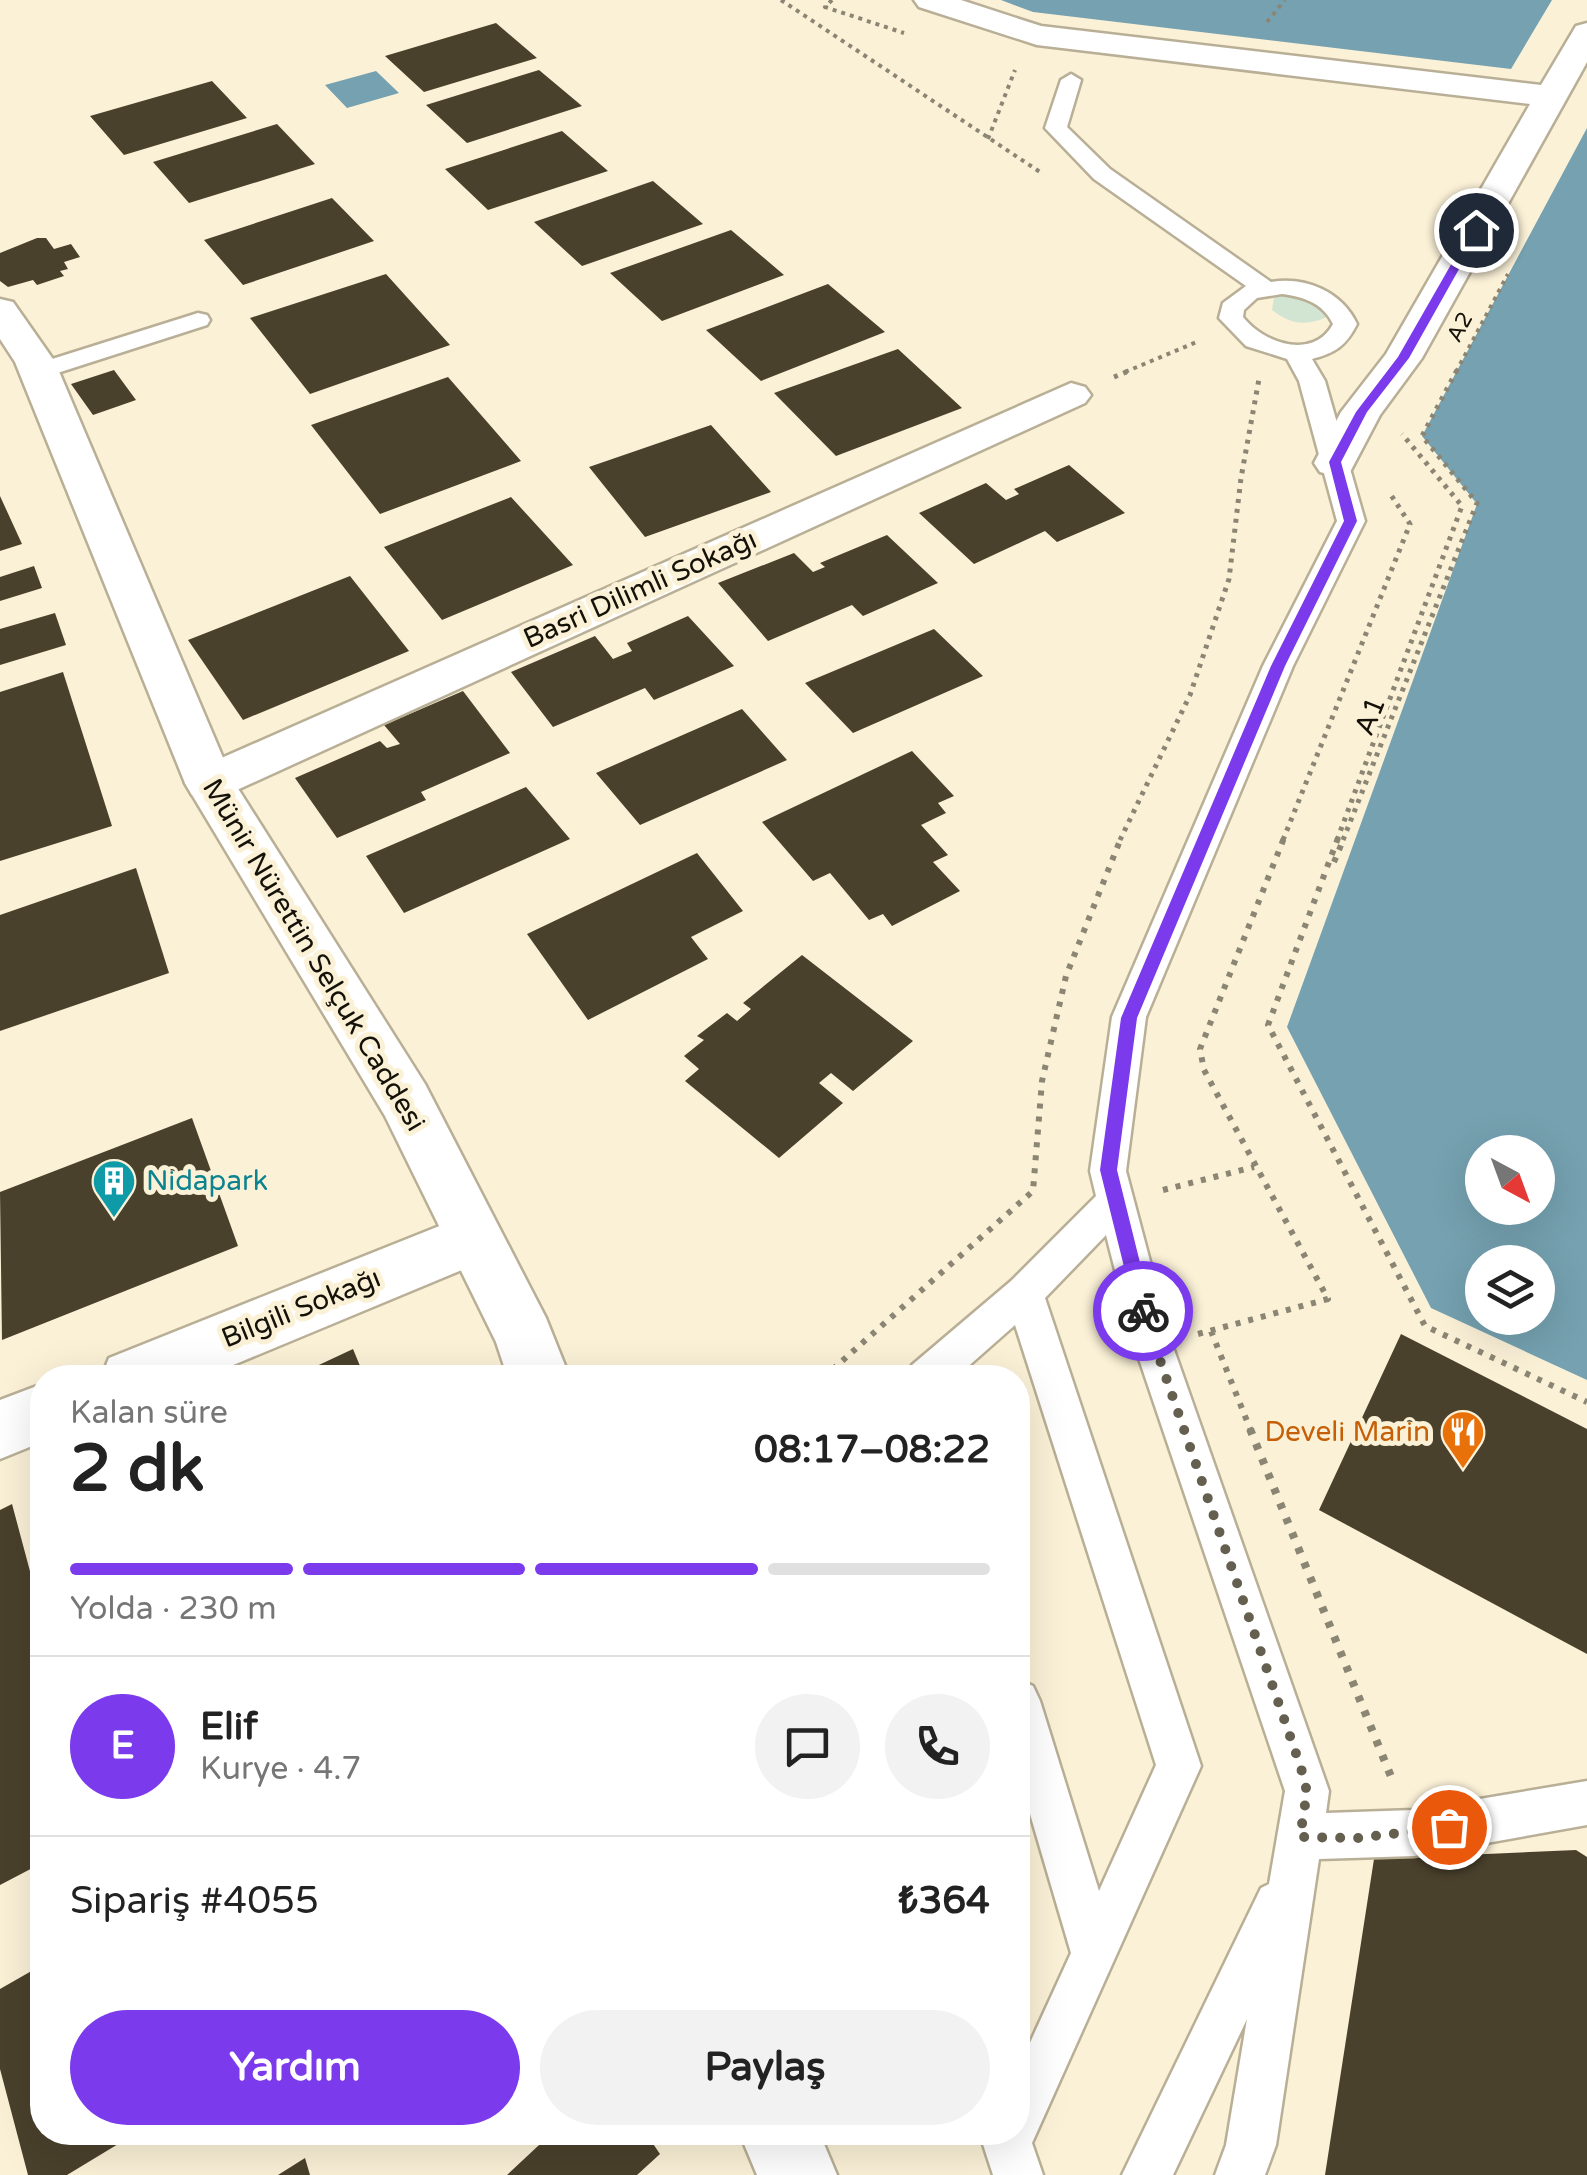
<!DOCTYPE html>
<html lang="tr">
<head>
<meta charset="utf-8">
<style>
	body { margin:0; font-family:"Varela Round",sans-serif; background:#f2f2f2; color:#222; height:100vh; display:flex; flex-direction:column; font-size:38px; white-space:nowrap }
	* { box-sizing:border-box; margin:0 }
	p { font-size:32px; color:#767676 }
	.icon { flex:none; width:55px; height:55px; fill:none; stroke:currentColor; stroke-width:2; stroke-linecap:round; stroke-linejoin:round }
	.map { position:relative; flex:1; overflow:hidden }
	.drawer { position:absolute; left:30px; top:1365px; width:1000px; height:780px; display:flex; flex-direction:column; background:#fff; border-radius:40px; box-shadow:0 10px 40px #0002 }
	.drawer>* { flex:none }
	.needle { width:65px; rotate:139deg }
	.buttons { position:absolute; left:1465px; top:1135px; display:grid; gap:20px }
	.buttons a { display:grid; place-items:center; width:90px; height:90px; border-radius:50%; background:#fff; box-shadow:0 10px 40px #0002; font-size:50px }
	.pin { position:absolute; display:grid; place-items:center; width:85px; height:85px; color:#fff; margin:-42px; border:5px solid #fff; border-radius:50%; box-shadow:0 2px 10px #0007 }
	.courier { position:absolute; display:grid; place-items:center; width:100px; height:100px; margin:-50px; border:8px solid #7c3aed; border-radius:50%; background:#fff; color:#222; box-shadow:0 2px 12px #0007 }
	.head em { font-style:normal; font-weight:700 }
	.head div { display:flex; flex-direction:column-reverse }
	.head { display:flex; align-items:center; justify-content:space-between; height:170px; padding:0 40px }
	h1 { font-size:65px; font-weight:700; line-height:75px }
	.bar { display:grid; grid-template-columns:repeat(4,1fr); gap:15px 10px; align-content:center; height:120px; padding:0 40px }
	.bar i { height:12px; border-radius:8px; background:#e0e0e0 }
	.bar .selected { background:#7c3aed }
	.bar p { grid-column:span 4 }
	.line { display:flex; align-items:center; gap:25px; padding:0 40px; border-top:2px solid #e0e0e0 }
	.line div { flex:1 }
	.round { display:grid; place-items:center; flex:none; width:105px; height:105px; border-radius:52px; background:#f2f2f2 }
	.action { display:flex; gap:20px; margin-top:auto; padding:20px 40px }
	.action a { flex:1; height:115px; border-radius:60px; background:#7c3aed; color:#fff; font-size:40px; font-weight:700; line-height:115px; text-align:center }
	.action a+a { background:#f2f2f2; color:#222 }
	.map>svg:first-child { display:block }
	.green { fill:#d2e5d2 }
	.water { fill:#75a1b0; fill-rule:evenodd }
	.building { fill:#4a412c }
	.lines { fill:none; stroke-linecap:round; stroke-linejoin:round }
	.service-casing { stroke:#b9af96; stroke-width:5 }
	.minor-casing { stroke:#b9af96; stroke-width:5 }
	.tertiary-casing { stroke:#b9af96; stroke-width:5 }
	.path-far3 { stroke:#8b8573; stroke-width:4; stroke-dasharray:4 5; stroke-linecap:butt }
	.path-far2 { stroke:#8b8573; stroke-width:5; stroke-dasharray:4 6; stroke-linecap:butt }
	.path-far1 { stroke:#8b8573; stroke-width:6; stroke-dasharray:5 8; stroke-linecap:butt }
	.path { stroke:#8b8573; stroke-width:8; stroke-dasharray:6 10; stroke-linecap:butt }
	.service { fill:#fff; fill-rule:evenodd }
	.minor { fill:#fff; fill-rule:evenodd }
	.tertiary { fill:#fff; fill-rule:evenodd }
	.route { fill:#7c3aed }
	.done { stroke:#655f50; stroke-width:10; stroke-dasharray:0 18 }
	.labels { text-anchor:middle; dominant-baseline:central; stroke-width:10; stroke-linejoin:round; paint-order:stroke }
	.far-street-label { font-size:22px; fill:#141108; stroke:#fbf1d7 }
	.street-label { font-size:28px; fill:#141108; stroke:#fbf1d7 }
	.culture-label { font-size:28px; fill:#0d838f; stroke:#fbf1d7; text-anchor:start }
	.food-label { font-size:28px; fill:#c56008; stroke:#fbf1d7; text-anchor:end }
</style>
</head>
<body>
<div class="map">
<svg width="1587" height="2175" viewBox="0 0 1587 2175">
	<rect width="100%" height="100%" fill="#fbf1d7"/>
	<path class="green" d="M1292,292L1328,306L1325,318C1304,326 1290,324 1272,310L1274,298Z"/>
	<path class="water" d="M1001,0H1552L1511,69L1033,12Z
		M376,71L399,93L347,108L325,85Z
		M1587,128V1380L1431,1308L1287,1027L1477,504L1422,436ZM1538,1152V1208H1482V1152ZM1538,1262V1318H1482V1262Z"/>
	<path class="building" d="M496,23L537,58L424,92L385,56Z
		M539,70L582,106L467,143L426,105Z
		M212,81L247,118L124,155L90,116Z
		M277,124L315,164L189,203L153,162Z
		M562,131L608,171L488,210L445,169Z
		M653,181L703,224L582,266L534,222Z
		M332,198L374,241L243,285L204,240Z
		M731,230L784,275L662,321L610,273Z
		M37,238H46L54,249L71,244L80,257L64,262L68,269L60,271L64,276L37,285L33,280L8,287L0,281V253Z
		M386,274L450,345L310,394L250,318Z
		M828,284L885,332L761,381L706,330Z
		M898,349L962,408L836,456L774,393Z
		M114,370L136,400L93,415L71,384Z
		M448,377L521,461L380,514L311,425Z
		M711,425L771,492L645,537L589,467Z
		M1069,465L1125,513L1057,542L1045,531L974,564L919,513L986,483L1006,500L1019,494L1014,489Z
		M0,496L22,544L0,551Z
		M511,497L573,565L442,620L384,547Z
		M887,535L938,583L863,616L852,605L768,641L718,583L794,553L813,572L825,567L820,563Z
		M34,566L42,588L0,601V577Z
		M350,576L409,651L243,720L188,640Z
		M55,613L66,645L0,665V629Z
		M688,616L734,666L654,700L645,688L553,727L511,672L595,636L613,659L632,651L627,643Z
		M934,629L983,676L853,733L805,683Z
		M63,672L112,826L0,861V692Z
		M463,691L510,753L421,792L426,800L337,838L295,778L380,741L387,748L400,744L384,725Z
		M742,709L787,760L640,825L596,773Z
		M912,751L954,796L938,803L946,813L921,825L948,855L933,862L960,891L892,926L883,914L869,920L830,873L813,881L762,822Z
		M526,787L570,839L404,913L366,856Z
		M697,853L743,911L691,937L708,959L588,1020L527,934Z
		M136,868L169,973L0,1031V915Z
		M802,955L913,1041L853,1091L831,1073L819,1083L843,1103L779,1158L685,1081L699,1069L684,1056L704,1040L697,1036L727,1013L737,1021L751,1009L743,1003Z
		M192,1118L238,1246L2,1340L0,1192Z
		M1401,1334L1587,1429V1654L1319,1510Z
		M353,1349L365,1378H291Z
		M12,1504L42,1616V1863L0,1885V1510Z
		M1576,1850L1587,1857V2175H1325L1374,1859Z
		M42,1965V2132H138L67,2175H28L0,2069V1989Z
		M553,2132H645L660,2154L637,2175H507Z
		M305,2158L310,2175H278Z"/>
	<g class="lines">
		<g class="service-casing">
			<path id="service" d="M1071,74L1081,80L1067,127L1110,169L1271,282C1306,276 1342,292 1357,324C1346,346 1335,353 1312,359L1325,381L1365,521L1293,666L1146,1017L1126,1171L1172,1344L1329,1791L1326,1813L1414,1810L1587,1781V1825L1414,1856L1319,1859L1276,2145L1265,2175H1215L1226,2145L1247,2019L1173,2175H1122L1261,1888L1269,1884L1285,1791L1134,1344L1106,1235L1045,1298L1201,1766L1032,2143L1043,2175H993L979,2132H1018V2069L1071,1953L1018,1773V1679L1033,1686L1040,1701L1099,1891L1156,1765L1015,1325L955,1378H907L912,1365L1011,1281L1096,1196L1090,1171L1112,1017L1263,666L1337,521L1299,381L1287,359L1246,346L1219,318L1223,303L1246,286L1094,179L1045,128L1061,80ZM1282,294C1304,297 1323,303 1333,324C1314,360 1264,344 1243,317L1244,310L1257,298Z
				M198,313L207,315L210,320L207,325L48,376H30L27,371L30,366Z"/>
		</g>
		<g class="minor-casing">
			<path id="minor" d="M914,0H961L1041,26L1541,85L1576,26L1587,23V62L1422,358L1380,415L1350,472L1335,476L1320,472L1314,463L1341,412L1386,354L1530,104L1037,45L919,7Z
				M1071,383L1085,387L1091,395L1085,403L226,795L209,801L192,795L185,783L192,771Z
				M472,1213L493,1221L501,1239L493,1257L202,1378H101L109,1358Z
				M42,1384V1442L0,1459V1400Z"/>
		</g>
		<g class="tertiary-casing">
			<path id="tertiary" d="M0,299L13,302L55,362L232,779L425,1084L546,1318L570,1378H508L496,1342L385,1116L185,783L15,362L0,339Z
				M739,2132H819L837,2175H757Z"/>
		</g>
		<path class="path-far3" d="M781,0L1040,172
			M832,0L825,7L904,33
			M1267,22L1285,0
			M988,139L1015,70
			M1125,372L1199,341
			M1456,372L1508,274"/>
		<path class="path-far2" d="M1114,377L1131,370
			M1120,840L1190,695L1229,579L1241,478L1259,379
			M1283,840L1410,524L1391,495
			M1337,840L1462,506L1402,434
			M1343,840L1477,503L1422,436L1457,370"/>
		<path class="path-far1" d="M1338,838L1268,1025L1425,1326L1587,1402
			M1334,862L1344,838
			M1163,1190L1254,1167
			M1211,1331L1251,1431
			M1198,1334L1328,1299L1204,1070L1200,1049L1284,838
			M823,1378L1033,1191L1042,1081L1066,976L1121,838"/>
		<path class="path" d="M1250,1429L1394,1784"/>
		<use href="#service" class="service"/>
		<use href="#minor" class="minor"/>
		<use href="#tertiary" class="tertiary"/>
	</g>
	<path class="route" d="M1472,228L1481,230L1409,358L1367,412L1341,462L1357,521L1285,666L1137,1018L1117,1170L1152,1311L1143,1319L1135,1311L1100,1170L1121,1018L1271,666L1344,521L1329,462L1356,412L1398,357Z"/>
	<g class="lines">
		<path class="done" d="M1143,1311L1301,1768L1307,1792L1300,1837L1358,1838L1449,1827"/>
	</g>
	<defs>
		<g id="building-pin" transform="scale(2.25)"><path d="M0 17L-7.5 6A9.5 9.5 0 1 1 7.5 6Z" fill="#0f9aa8" stroke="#fbf1d7"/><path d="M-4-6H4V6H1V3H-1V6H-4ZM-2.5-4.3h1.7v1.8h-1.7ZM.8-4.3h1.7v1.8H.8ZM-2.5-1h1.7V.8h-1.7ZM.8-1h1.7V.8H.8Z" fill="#fff"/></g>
		<g id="restaurant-pin" transform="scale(2.25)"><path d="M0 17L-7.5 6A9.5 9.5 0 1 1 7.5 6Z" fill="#e8710a" stroke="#fbf1d7"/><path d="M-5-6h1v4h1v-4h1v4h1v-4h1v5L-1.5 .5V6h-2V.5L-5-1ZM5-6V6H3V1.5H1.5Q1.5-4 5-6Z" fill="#fff"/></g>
	</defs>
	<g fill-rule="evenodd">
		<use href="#building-pin" x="114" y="1181"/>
		<use href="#restaurant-pin" x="1463" y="1432"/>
	</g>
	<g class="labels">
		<g class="far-street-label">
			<text transform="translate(1460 327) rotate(-62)">A2</text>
		</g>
		<g class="street-label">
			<text transform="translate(640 589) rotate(-24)">Basri Dilimli Sokağı</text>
			<text transform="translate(1370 716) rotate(-68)">A1</text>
			<text transform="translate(314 955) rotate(59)">Münir Nürettin Selçuk Caddesi</text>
			<text transform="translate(301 1308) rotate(-22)">Bilgili Sokağı</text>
		</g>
		<g class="culture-label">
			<text x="146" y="1181">Nidapark</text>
		</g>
		<g class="food-label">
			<text x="1430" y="1432">Develi Marin</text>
		</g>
	</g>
</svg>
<div class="buttons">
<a><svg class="needle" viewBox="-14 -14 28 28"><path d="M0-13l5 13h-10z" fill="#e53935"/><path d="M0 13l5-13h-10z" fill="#767676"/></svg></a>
<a><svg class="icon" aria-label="layers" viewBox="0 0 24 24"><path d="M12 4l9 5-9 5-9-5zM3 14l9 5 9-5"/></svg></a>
</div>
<div class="pin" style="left:1449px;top:1827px;background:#ea580c"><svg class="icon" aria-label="bag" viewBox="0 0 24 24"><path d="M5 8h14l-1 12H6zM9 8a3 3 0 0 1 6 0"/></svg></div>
<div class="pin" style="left:1476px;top:230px;background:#1f2937"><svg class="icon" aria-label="home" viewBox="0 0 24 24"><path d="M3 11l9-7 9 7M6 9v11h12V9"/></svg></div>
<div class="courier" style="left:1143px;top:1311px"><svg class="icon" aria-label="bike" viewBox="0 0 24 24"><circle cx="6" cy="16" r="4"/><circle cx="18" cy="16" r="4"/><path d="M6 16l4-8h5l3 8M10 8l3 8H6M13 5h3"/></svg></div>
<section class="drawer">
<div class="head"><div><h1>2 dk</h1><p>Kalan süre</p></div><em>08:17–08:22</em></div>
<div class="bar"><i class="selected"></i><i class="selected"></i><i class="selected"></i><i></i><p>Yolda · 230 m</p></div>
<div class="line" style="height:180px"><b class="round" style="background:#7c3aed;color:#fff">E</b><div><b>Elif</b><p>Kurye · 4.7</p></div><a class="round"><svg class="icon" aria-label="chat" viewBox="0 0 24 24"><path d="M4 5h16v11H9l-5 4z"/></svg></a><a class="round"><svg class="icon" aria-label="phone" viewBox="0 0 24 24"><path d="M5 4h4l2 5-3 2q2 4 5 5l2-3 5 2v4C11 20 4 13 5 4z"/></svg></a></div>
<div class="line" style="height:130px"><div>Sipariş #4055</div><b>₺364</b></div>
<div class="action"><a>Yardım</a><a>Paylaş</a></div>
</section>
</div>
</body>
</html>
